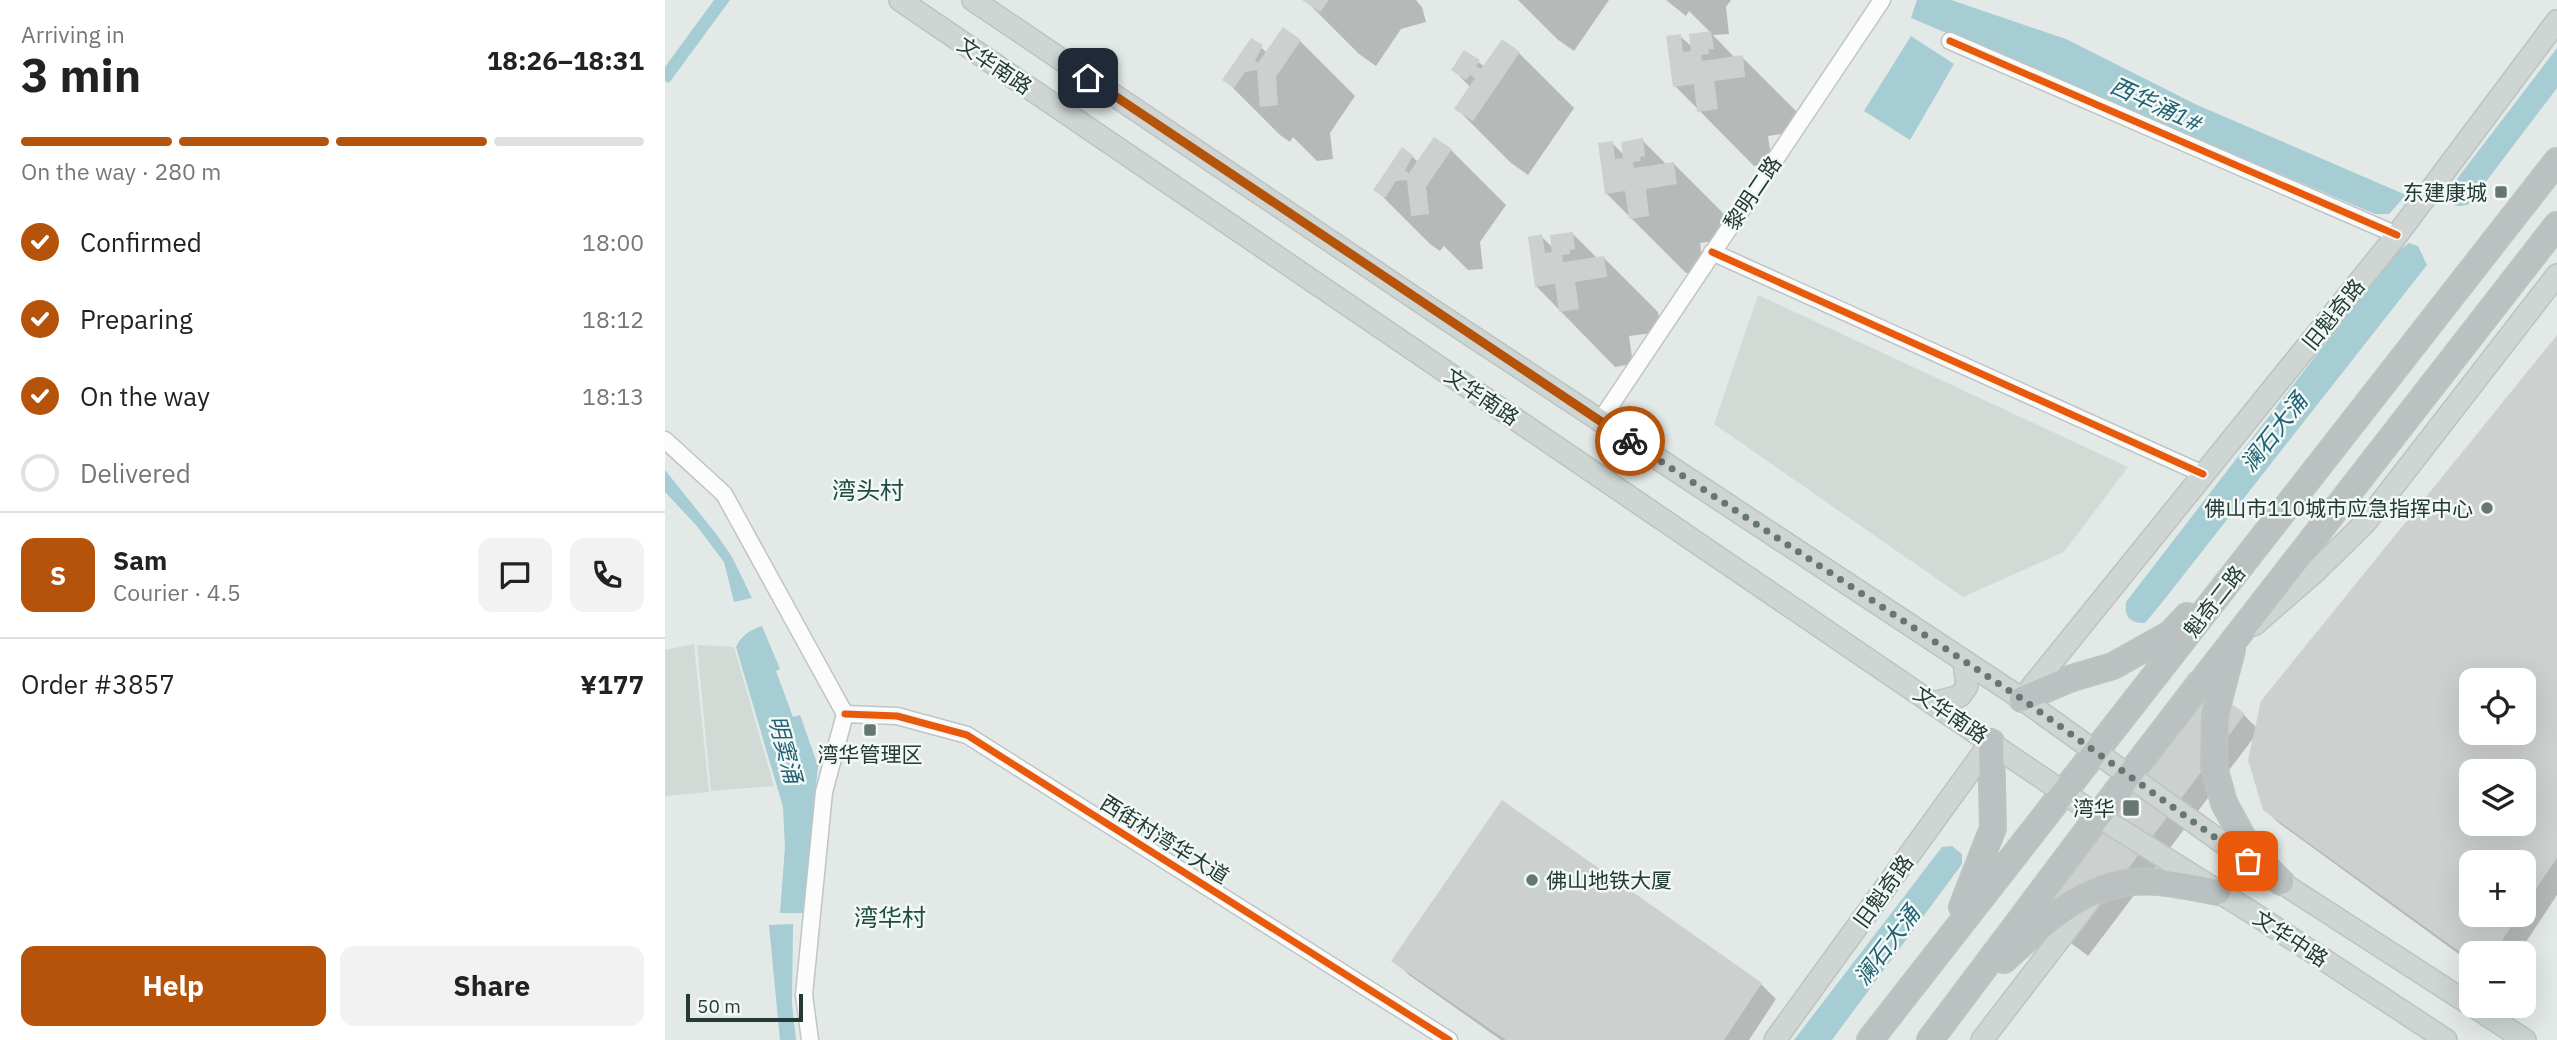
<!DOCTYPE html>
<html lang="en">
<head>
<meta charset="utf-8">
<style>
	body { margin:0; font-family:"IBM Plex Sans","Noto Sans SC",sans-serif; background:#f2f2f2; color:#222; height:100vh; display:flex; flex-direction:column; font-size:26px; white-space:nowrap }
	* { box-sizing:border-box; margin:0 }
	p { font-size:23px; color:#767676 }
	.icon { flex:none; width:38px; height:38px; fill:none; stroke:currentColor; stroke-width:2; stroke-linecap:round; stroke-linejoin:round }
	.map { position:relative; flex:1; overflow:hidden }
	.side { display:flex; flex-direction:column; background:#fff; width:665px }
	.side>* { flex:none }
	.fabs { position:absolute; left:1794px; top:668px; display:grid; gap:14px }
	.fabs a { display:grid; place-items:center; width:77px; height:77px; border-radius:14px; background:#fff; box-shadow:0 7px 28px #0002; font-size:35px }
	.scale { position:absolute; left:21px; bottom:18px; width:117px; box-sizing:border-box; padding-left:7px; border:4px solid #233a35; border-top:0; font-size:19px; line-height:24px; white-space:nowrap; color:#233a35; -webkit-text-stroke:5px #f1f8f5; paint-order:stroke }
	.pin { position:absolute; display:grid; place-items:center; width:60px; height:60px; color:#fff; margin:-30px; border-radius:14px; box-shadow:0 4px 10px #0006 }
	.courier { position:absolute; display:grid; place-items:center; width:70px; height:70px; margin:-35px; border:5px solid #b45309; border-radius:50%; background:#fff; color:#222; box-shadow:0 2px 9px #0007 }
	.summary em { font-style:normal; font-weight:700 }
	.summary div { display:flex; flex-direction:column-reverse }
	.summary { display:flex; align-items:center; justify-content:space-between; height:119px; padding:0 21px }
	h1 { font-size:46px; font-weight:700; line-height:52px }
	.bar { display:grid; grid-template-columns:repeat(4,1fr); gap:10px 7px; align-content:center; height:84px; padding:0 21px }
	.bar i { height:9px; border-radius:5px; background:#e0e0e0 }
	.bar .on { background:#b45309 }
	.bar p { grid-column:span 4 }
	.line { display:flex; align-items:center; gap:18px; padding:0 21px; border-top:2px solid #e0e0e0 }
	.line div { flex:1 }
	.round { display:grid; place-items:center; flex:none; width:74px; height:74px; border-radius:14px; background:#f2f2f2 }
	ol { padding:0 21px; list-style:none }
	li { display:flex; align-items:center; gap:21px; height:77px }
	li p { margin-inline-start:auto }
	li .icon { padding:7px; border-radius:50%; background:#b45309; color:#fff; stroke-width:4 }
	li:last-child { color:#767676 }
	li i { width:38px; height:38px; border:4px solid #e0e0e0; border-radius:50% }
	.cta { display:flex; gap:14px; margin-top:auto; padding:14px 21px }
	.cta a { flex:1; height:80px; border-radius:14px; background:#b45309; color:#fff; font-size:28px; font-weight:700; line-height:80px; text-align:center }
	.cta a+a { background:#f2f2f2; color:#222 }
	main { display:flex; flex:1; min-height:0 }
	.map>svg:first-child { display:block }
	.built { fill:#d2dad6 }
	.water { fill:#a6ccd4 }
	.shadow { fill:#0003; fill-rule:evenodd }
	.building { fill:#ccd1cf; fill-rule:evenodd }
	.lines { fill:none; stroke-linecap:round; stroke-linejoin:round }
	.minor-casing { stroke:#c0c5c3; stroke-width:19 }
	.major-casing { stroke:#bcc4c2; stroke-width:24 }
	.highway-casing { stroke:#bcc4c2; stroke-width:28 }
	.minor { stroke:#fbfcfb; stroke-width:16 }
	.major { stroke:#ced5d2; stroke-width:21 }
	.highway { stroke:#bac1c0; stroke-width:24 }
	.cycleway-casing { stroke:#f1f8f5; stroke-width:11 }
	.cycleway { stroke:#e8590c; stroke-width:7 }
	.done { stroke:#667773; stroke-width:7; stroke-dasharray:0 12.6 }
	.route { stroke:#b45309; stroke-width:9 }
	.poi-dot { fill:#667773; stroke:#f1f8f5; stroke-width:2.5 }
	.labels { text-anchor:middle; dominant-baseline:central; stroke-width:5; stroke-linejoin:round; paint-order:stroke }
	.street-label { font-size:21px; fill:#233a35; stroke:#f1f8f5 }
	.poi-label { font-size:21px; fill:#233a35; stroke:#f1f8f5; text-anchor:end }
	.water-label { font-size:23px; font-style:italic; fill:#216173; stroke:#f1f8f5 }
	.quarter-label { font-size:24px; fill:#204b43; stroke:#f1f8f5 }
</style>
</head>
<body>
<main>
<section class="side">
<div class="summary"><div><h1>3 min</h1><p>Arriving in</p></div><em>18:26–18:31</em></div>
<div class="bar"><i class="on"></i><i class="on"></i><i class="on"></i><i></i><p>On the way · 280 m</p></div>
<ol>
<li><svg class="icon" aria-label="check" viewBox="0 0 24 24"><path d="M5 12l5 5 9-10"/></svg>Confirmed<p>18:00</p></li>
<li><svg class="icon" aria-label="check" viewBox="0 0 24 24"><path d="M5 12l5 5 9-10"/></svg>Preparing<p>18:12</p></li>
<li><svg class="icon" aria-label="check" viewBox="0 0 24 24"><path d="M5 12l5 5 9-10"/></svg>On the way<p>18:13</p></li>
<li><i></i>Delivered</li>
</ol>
<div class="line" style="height:126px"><b class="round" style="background:#b45309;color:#fff">S</b><div><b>Sam</b><p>Courier · 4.5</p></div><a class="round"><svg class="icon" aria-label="chat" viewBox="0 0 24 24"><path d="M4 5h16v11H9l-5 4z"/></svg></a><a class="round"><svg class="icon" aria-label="phone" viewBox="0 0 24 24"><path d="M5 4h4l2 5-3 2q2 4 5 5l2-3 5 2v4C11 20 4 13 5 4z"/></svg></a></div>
<div class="line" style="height:91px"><div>Order #3857</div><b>¥177</b></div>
<div class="cta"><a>Help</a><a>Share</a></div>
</section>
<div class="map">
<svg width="1892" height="1040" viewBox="0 0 1892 1040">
	<rect width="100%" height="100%" fill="#e3e9e6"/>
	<path class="built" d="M1093,295L1463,467L1399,552L1298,597L1049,424Z
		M29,644L44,792L0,796V650Z
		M32,645L69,647L109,786L46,791Z"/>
	<path class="water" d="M49,0H65L4,83L0,81V67Z
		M1252,0H1286L1401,39L1530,104L1741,195L1724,214H1710L1246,18Z
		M1246,36L1289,64L1245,140L1199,111Z
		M1892,48V88L1804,204C1792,209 1783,205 1782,192Z
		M1744,243L1753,246L1762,265L1495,605L1480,623C1465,623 1459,617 1461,602L1729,254Z
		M0,470L52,535L67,557L87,598L69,602L59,562L31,525L0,492Z
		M97,626L115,669L111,671L128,717L135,715L153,766L138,913H115L120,847L118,807L71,647C77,635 85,630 97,626Z
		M1287,846L1297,854V864L1167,1040H1129L1277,847Z
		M128,924L127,1004L131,1040H115L104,925Z"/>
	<path class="shadow" d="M640,0H751L757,7L761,22L736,29L711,66L694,54Z
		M853,0H944L909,51L892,39Z
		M1001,0H1066L1061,7L1064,34L1048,35L1070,58L1077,57L1132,112L1135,131L1103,136L1107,163L1089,166L1010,86L1015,36L1028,48L1046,33L1024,11L1021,16Z
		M635,41L690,96L665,133L668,159L652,161L628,137L625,142L615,135L560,80L596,47L602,53Z
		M800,52L820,67L854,53L909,108L863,175L846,163L791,108L806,88L788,69Z
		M977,140L1002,165L1009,164L1064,219L1066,239L1035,243L1039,271L1021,273L941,193L947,143L959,155Z
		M786,150L841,205L815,242L818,269L803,270L779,246L775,251L765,244L710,189L747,156L753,162Z
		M907,233L932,258L938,257L993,312L996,332L964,336L968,364L950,367L871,286L876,236L889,249Z
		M1892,338V895L1853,954H1806V963L1615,824L1599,809L1590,736L1423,956L1369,915L1525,675L1579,715L1592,728ZM1806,681H1858V733H1806ZM1806,772H1858V824H1806ZM1806,863H1858V915H1806Z
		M729,960L1096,984L1111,999L1084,1040H836L744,975Z"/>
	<path class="building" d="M637,0H664L655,12Z
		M618,27L636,40L611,77L613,105L595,107L592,70L580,72L569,88L557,80L586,38L598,45L590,61L593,63Z
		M1046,31L1049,49H1043L1044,54L1036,55L1037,61L1078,55L1080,77L1049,81L1053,109L1032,112L1029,84L1008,87L1001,36L1016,34L1018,52L1026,51L1024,34Z
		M837,39L855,52L808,121L789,109L810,78L805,75L801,80L786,70L799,50L815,60L811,66L816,69Z
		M769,137L787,149L761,187L764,214L746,216L742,180L731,181L720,198L708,190L737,147L748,155L740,170L744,173Z
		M978,138L980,156L975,157L976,161L968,162L969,168L1009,162L1012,184L981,189L984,216L964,219L960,191L940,194L933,143L948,141L950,159L958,158L956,142Z
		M908,232L910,249L905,250V254L897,255L898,262L939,256L942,277L910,282L914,309L894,312L890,284L870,287L863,237L877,234L880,253L887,252L885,235Z
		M1892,335V858L1858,908V863H1806V915H1854L1828,954H1806V960L1598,810L1583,760L1596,701ZM1806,681H1858V733H1806ZM1806,772H1858V824H1806Z
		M1525,672L1580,714L1407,943L1352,901Z
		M837,800L1097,983L1059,1040H841L726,961Z"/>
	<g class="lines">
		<g class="minor-casing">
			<path id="minor" d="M1285,41L1732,235
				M1047,252L1538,474
				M935,421L1217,0
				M0,440L59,494L180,714L159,792L139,995L145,1040
				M180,714L232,716L302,735L784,1040"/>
		</g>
		<g class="major-casing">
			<path id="major" d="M235,0L1433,816L1594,917L1781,1040
				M308,0L769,311L1357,699L1583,861L1806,1005
				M1589,625L1650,572L1700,523L1892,275
				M1357,699L1732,235L1892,21
				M1268,703L1295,696L1302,686L1299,661
				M1808,1006L1860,1040
				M1110,1040L1326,742
				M1317,1040L1430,893"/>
		</g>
		<g class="highway-casing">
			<path id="highway" d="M1567,650L1550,715L1549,767L1559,803L1585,851L1616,882
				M1357,699L1407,678L1448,666L1505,634L1522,616
				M1297,907L1328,828L1326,742
				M1339,960C1374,928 1412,891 1461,883C1491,878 1524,887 1553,892
				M1205,1040L1892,161
				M1265,1040L1465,774L1892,225"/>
		</g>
		<use href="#minor" class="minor"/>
		<use href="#major" class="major"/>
		<use href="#highway" class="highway"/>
		<g class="cycleway-casing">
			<path id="cycleway" d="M1285,41L1732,235
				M1047,252L1538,474
				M180,714L232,716L302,735L784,1040"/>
		</g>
		<use href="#cycleway" class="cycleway"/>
	</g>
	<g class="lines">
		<path class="done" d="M965,441L1357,699L1583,861"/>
		<path class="route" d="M423,78L965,441"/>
	</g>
	<g class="poi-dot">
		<rect x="1829" y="185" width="14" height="14" rx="3.5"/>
		<circle cx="1822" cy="508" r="7"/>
		<rect x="198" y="723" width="14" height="14" rx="3.5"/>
		<rect x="1457" y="799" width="18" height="18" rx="3.5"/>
		<circle cx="867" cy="880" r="7"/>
	</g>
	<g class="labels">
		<g class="street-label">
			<text transform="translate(330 65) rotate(34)">文华南路</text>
			<text transform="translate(1087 193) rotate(-56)">黎明二路</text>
			<text transform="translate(1668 314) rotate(-51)">旧魁奇路</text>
			<text transform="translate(817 396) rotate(34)">文华南路</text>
			<text transform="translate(1549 601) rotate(-52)">魁奇二路</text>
			<text transform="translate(1286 714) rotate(34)">文华南路</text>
			<text transform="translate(500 839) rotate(32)">西街村湾华大道</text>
			<text transform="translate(1218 891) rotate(-54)">旧魁奇路</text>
			<text transform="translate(1626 938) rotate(33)">文华中路</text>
		</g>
		<g class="poi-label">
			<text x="1822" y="192">东建康城</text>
			<text x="1808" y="508">佛山市110城市应急指挥中心</text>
			<text x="205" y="754" text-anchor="middle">湾华管理区</text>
			<text x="1450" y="808">湾华</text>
			<text x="881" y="880" text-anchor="start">佛山地铁大厦</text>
		</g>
		<g class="water-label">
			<text transform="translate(1492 104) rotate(25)">西华涌1#</text>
			<text transform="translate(1608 432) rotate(-52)">澜石大涌</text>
			<text transform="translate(121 749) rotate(75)">明窦涌</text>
			<text transform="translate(1221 945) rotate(-53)">澜石大涌</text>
		</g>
		<g class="quarter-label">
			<text x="203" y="490">湾头村</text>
			<text x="225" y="917">湾华村</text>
		</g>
	</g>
</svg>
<div class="fabs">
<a><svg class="icon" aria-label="locate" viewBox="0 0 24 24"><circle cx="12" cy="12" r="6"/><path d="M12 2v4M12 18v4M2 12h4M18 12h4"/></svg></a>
<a><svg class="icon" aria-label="layers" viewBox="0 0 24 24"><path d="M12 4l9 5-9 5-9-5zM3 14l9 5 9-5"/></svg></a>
<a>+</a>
<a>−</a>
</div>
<div class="scale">50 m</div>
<div class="pin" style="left:1583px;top:861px;background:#ea580c"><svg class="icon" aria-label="bag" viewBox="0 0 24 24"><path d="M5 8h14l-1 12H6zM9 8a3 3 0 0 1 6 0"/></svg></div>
<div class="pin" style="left:423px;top:78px;background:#1f2937"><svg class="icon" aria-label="home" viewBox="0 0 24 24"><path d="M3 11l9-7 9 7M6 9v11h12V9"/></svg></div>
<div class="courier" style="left:965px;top:441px"><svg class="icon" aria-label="bike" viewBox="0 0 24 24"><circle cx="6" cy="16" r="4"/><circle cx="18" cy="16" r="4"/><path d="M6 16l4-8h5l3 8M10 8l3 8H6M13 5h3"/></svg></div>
</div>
</main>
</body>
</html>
